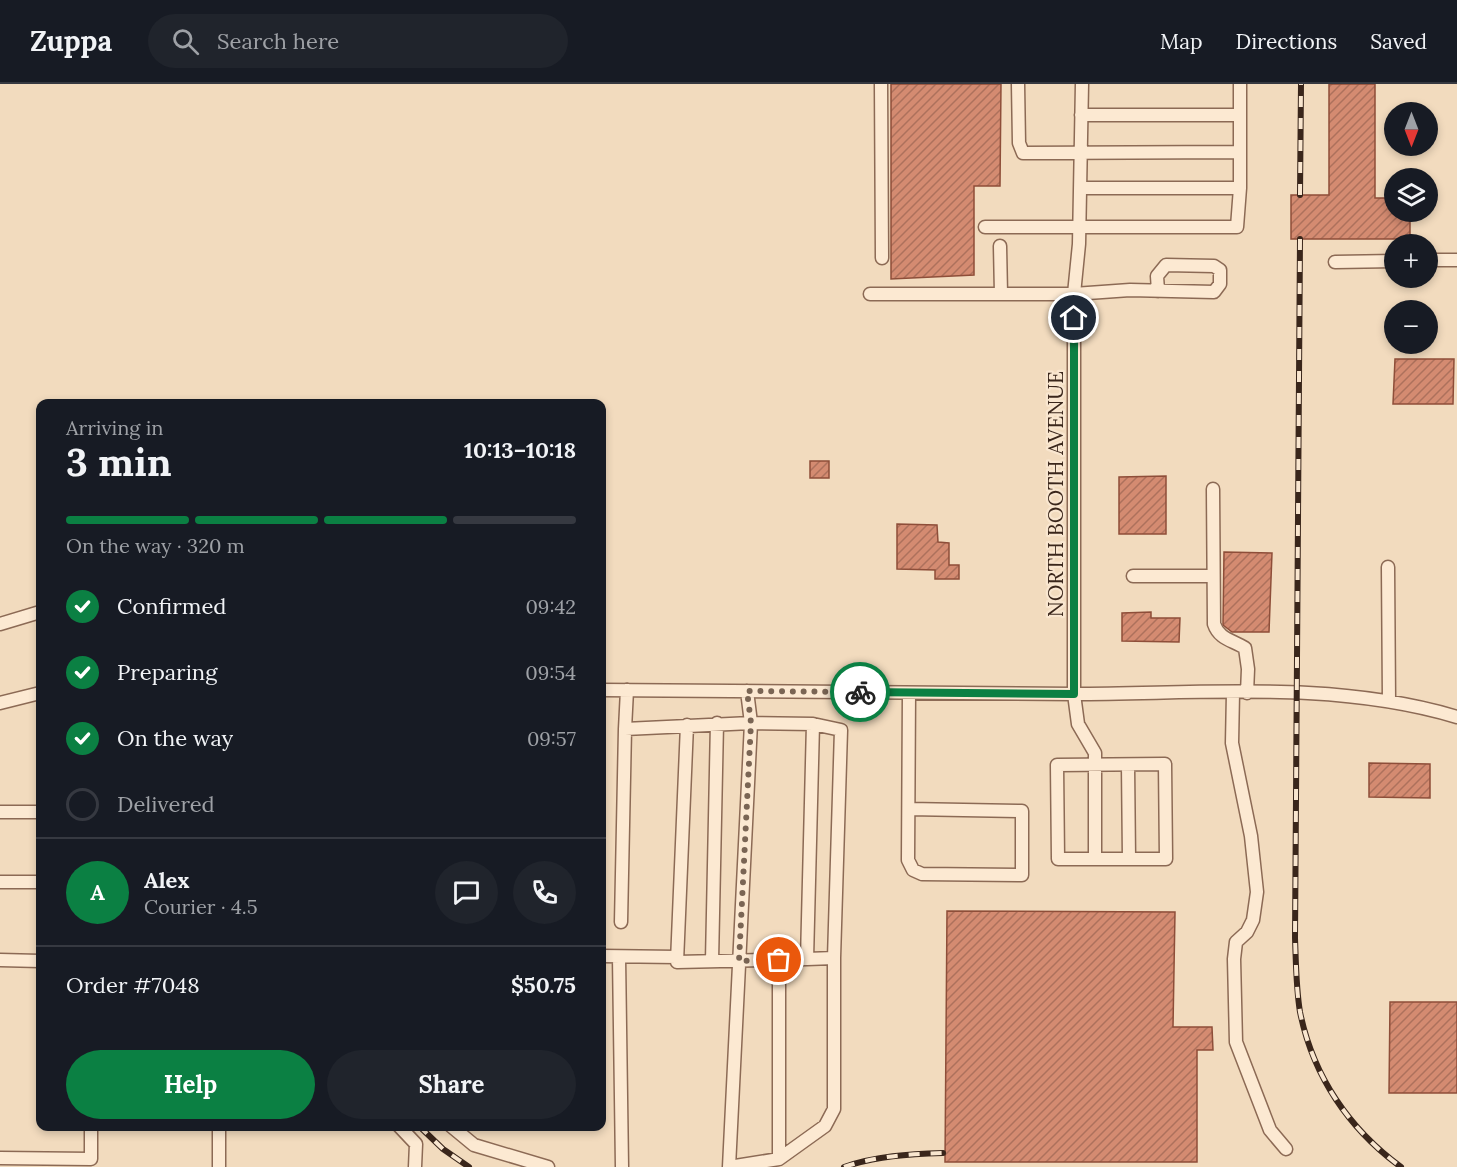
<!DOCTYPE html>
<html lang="en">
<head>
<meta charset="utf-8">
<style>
	body { margin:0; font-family:Lora,serif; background:#20242c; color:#f1f3f6; height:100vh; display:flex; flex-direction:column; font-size:22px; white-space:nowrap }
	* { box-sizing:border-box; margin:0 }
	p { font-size:20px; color:#9ea1a6 }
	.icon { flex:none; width:33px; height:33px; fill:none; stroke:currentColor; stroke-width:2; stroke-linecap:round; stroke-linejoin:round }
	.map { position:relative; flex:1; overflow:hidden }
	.details { position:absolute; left:36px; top:315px; width:570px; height:732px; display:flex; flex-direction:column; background:#171b24; border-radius:12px; box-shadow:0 3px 9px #0003 }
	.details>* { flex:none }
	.needle { width:39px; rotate:180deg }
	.tools { position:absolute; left:1384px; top:18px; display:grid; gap:12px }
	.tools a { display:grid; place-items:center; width:54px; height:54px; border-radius:50%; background:#171b24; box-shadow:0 3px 9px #0003; font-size:30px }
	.pin { position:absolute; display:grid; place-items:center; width:51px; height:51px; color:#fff; margin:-26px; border:3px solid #fff; border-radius:50%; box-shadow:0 2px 6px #0007 }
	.courier { position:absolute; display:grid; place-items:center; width:60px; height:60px; margin:-30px; border:4px solid #0b8043; border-radius:50%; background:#fff; color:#222; box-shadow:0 2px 8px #0007 }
	.headline em { font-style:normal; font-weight:700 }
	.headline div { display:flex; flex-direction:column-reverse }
	.headline { display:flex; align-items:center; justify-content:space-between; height:102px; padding:0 30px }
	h1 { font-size:39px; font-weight:700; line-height:45px }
	.bar { display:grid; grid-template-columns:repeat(4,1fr); gap:9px 6px; align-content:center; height:72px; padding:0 30px }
	.bar i { height:8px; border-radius:4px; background:#363941 }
	.bar .on { background:#0b8043 }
	.bar p { grid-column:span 4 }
	.line { display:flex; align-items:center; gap:15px; padding:0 30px; border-top:2px solid #363941 }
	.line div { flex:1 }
	.round { display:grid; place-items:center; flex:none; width:63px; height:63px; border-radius:32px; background:#20242c }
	ol { padding:0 30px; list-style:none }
	li { display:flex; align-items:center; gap:18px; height:66px }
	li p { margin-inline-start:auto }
	li .icon { padding:6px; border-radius:50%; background:#0b8043; color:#fff; stroke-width:4 }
	li:last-child { color:#9ea1a6 }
	li i { width:33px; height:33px; border:3px solid #363941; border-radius:50% }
	.primary-button { display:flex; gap:12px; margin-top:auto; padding:12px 30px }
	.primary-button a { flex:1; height:69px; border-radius:36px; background:#0b8043; color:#fff; font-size:24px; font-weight:700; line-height:69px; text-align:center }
	.primary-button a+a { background:#20242c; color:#f1f3f6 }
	header { display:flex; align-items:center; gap:36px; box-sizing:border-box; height:84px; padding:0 30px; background:#171b24; border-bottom:2px solid #363941 }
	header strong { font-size:28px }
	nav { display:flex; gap:33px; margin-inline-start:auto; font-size:21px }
	.search { width:420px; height:54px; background:#20242c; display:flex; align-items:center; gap:15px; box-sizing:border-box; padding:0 21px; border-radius:33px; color:#9ea1a6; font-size:22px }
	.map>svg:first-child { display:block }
	.building { fill:url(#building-hatch); stroke:#8e4e39; stroke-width:1.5 }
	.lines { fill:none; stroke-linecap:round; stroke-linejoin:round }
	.minor-casing { stroke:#8c6a55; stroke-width:15 }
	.minor { stroke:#fce9d2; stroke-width:12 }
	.rail-casing { stroke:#3a261b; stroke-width:6 }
	.rail { stroke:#f9e6cf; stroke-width:4; stroke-dasharray:11; stroke-linecap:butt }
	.done { stroke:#7a6554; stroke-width:6; stroke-dasharray:0 10.8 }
	.route { stroke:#0b8043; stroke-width:8 }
	.labels { text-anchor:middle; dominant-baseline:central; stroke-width:4.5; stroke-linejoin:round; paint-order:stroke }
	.street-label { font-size:21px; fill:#3a261b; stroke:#f9e6cf }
</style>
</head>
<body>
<header>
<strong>Zuppa</strong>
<div class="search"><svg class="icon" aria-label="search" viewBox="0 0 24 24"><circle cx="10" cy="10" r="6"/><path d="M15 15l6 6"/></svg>Search here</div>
<nav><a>Map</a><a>Directions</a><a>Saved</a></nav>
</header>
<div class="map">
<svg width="1457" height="1083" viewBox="0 0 1457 1083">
	<defs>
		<pattern id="building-hatch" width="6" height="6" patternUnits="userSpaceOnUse" patternTransform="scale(1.5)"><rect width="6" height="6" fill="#d48b71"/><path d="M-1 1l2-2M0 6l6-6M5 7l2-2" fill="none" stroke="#ad715c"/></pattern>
	</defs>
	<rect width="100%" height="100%" fill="#f2dbbe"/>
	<path class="building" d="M891,0H1001L1000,102H974V191L891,195Z
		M1329,0H1375V114H1395V128H1410V155H1291V111H1329Z
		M1395,275H1454L1453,320H1393Z
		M810,377H829V394H810Z
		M1166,392V450H1119V393Z
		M897,440L937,441L938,458L949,459V481H959V495H935V486L897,485Z
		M1224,468L1272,469L1269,548H1232L1223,541Z
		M1151,528V534H1180L1179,558L1122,557V529Z
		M1369,679L1430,680V714L1369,713Z
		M947,827L1175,828L1173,943H1212L1213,966H1197V1078H945Z
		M1390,918H1457V1009H1389Z"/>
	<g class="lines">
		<g class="minor-casing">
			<path id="minor" d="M881,0L882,174
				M1018,0L1019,59L1023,69L1240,68
				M1082,0L1079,160L1074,210V610L1078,640L1095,669V775H1166L1165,680L1057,681L1058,775H1095
				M1081,31H1240
				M1080,104H1240V0
				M985,143H1237L1240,104
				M1000,162L1001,210
				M1428,176H1457
				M1335,178L1395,177
				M870,210H1074L1130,206L1214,208L1220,200V186L1214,182L1166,181L1157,192L1158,207
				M1213,405L1214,540C1219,555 1232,556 1245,564L1248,585L1247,609
				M1388,483L1389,617
				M1133,492H1213
				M0,540L40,528
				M602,606C759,607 916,610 1074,610C1200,610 1334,596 1457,633
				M627,606L625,645L751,639L747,607
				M1233,609L1232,659L1251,752L1257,808L1253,836L1247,848L1236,858L1234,875L1236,958L1270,1046L1286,1065
				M0,619L40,609
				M687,641L677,878L807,875L813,640L751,639L729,1083
				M1128,681L1129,775
				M909,725L1022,727V791L922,790L913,786L908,776L909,609
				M0,728H40
				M0,798H40
				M621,838L625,645
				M602,872L677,873
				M619,873L622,1083
				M807,875L834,874L841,646L813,640
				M0,876L40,877
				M779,876V1075
				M712,877L717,639
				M399,1042L416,1060L415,1083
				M451,1042L474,1061L548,1083
				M0,1074L91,1075V1042
				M219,1083V1042
				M729,1083L779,1075L825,1042L834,1025V874"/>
		</g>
		<use href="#minor" class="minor"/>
		<g class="rail-casing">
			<path id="rail" d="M1300,111L1301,0
				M1300,155L1295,854C1296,879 1296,904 1300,928C1313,992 1349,1045 1401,1083
				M419,1042L443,1065L469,1083
				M844,1083C876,1072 909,1070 943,1069"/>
		</g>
		<use href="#rail" class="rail"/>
	</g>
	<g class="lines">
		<path class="done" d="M779,876L739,877L751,639L747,607L860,608"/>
		<path class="route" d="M860,608L1074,610V234"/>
	</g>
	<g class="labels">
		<g class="street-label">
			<text transform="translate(1055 410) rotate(-90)">NORTH BOOTH AVENUE</text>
		</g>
	</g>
</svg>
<div class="tools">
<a><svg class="needle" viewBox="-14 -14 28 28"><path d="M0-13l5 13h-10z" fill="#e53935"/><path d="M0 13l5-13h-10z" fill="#9ea1a6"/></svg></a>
<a><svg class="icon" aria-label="layers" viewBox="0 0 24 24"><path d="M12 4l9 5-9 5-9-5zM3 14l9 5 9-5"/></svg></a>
<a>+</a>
<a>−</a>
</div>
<div class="pin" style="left:779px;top:876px;background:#ea580c"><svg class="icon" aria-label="bag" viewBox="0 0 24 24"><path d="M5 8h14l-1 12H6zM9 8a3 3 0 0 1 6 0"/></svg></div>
<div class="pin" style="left:1074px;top:234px;background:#1f2937"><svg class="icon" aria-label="home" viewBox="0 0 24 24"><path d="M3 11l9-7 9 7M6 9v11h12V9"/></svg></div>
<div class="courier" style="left:860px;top:608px"><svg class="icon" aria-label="bike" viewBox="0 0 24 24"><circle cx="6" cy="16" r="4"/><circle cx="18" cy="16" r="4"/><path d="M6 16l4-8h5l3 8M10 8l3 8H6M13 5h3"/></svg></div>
<section class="details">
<div class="headline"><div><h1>3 min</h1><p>Arriving in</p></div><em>10:13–10:18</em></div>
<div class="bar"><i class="on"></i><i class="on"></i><i class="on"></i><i></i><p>On the way · 320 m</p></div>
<ol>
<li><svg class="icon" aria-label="check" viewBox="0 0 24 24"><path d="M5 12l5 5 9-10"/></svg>Confirmed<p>09:42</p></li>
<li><svg class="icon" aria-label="check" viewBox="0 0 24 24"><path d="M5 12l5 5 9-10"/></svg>Preparing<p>09:54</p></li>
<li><svg class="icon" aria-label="check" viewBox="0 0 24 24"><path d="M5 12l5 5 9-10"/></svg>On the way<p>09:57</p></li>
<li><i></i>Delivered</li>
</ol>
<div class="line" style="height:108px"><b class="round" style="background:#0b8043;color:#fff">A</b><div><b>Alex</b><p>Courier · 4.5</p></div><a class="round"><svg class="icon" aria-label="chat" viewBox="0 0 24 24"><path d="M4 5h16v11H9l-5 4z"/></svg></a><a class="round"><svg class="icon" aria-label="phone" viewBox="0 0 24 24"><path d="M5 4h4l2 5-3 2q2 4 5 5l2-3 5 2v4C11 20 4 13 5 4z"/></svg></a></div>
<div class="line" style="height:78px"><div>Order #7048</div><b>$50.75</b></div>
<div class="primary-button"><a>Help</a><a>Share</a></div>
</section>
</div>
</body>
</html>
